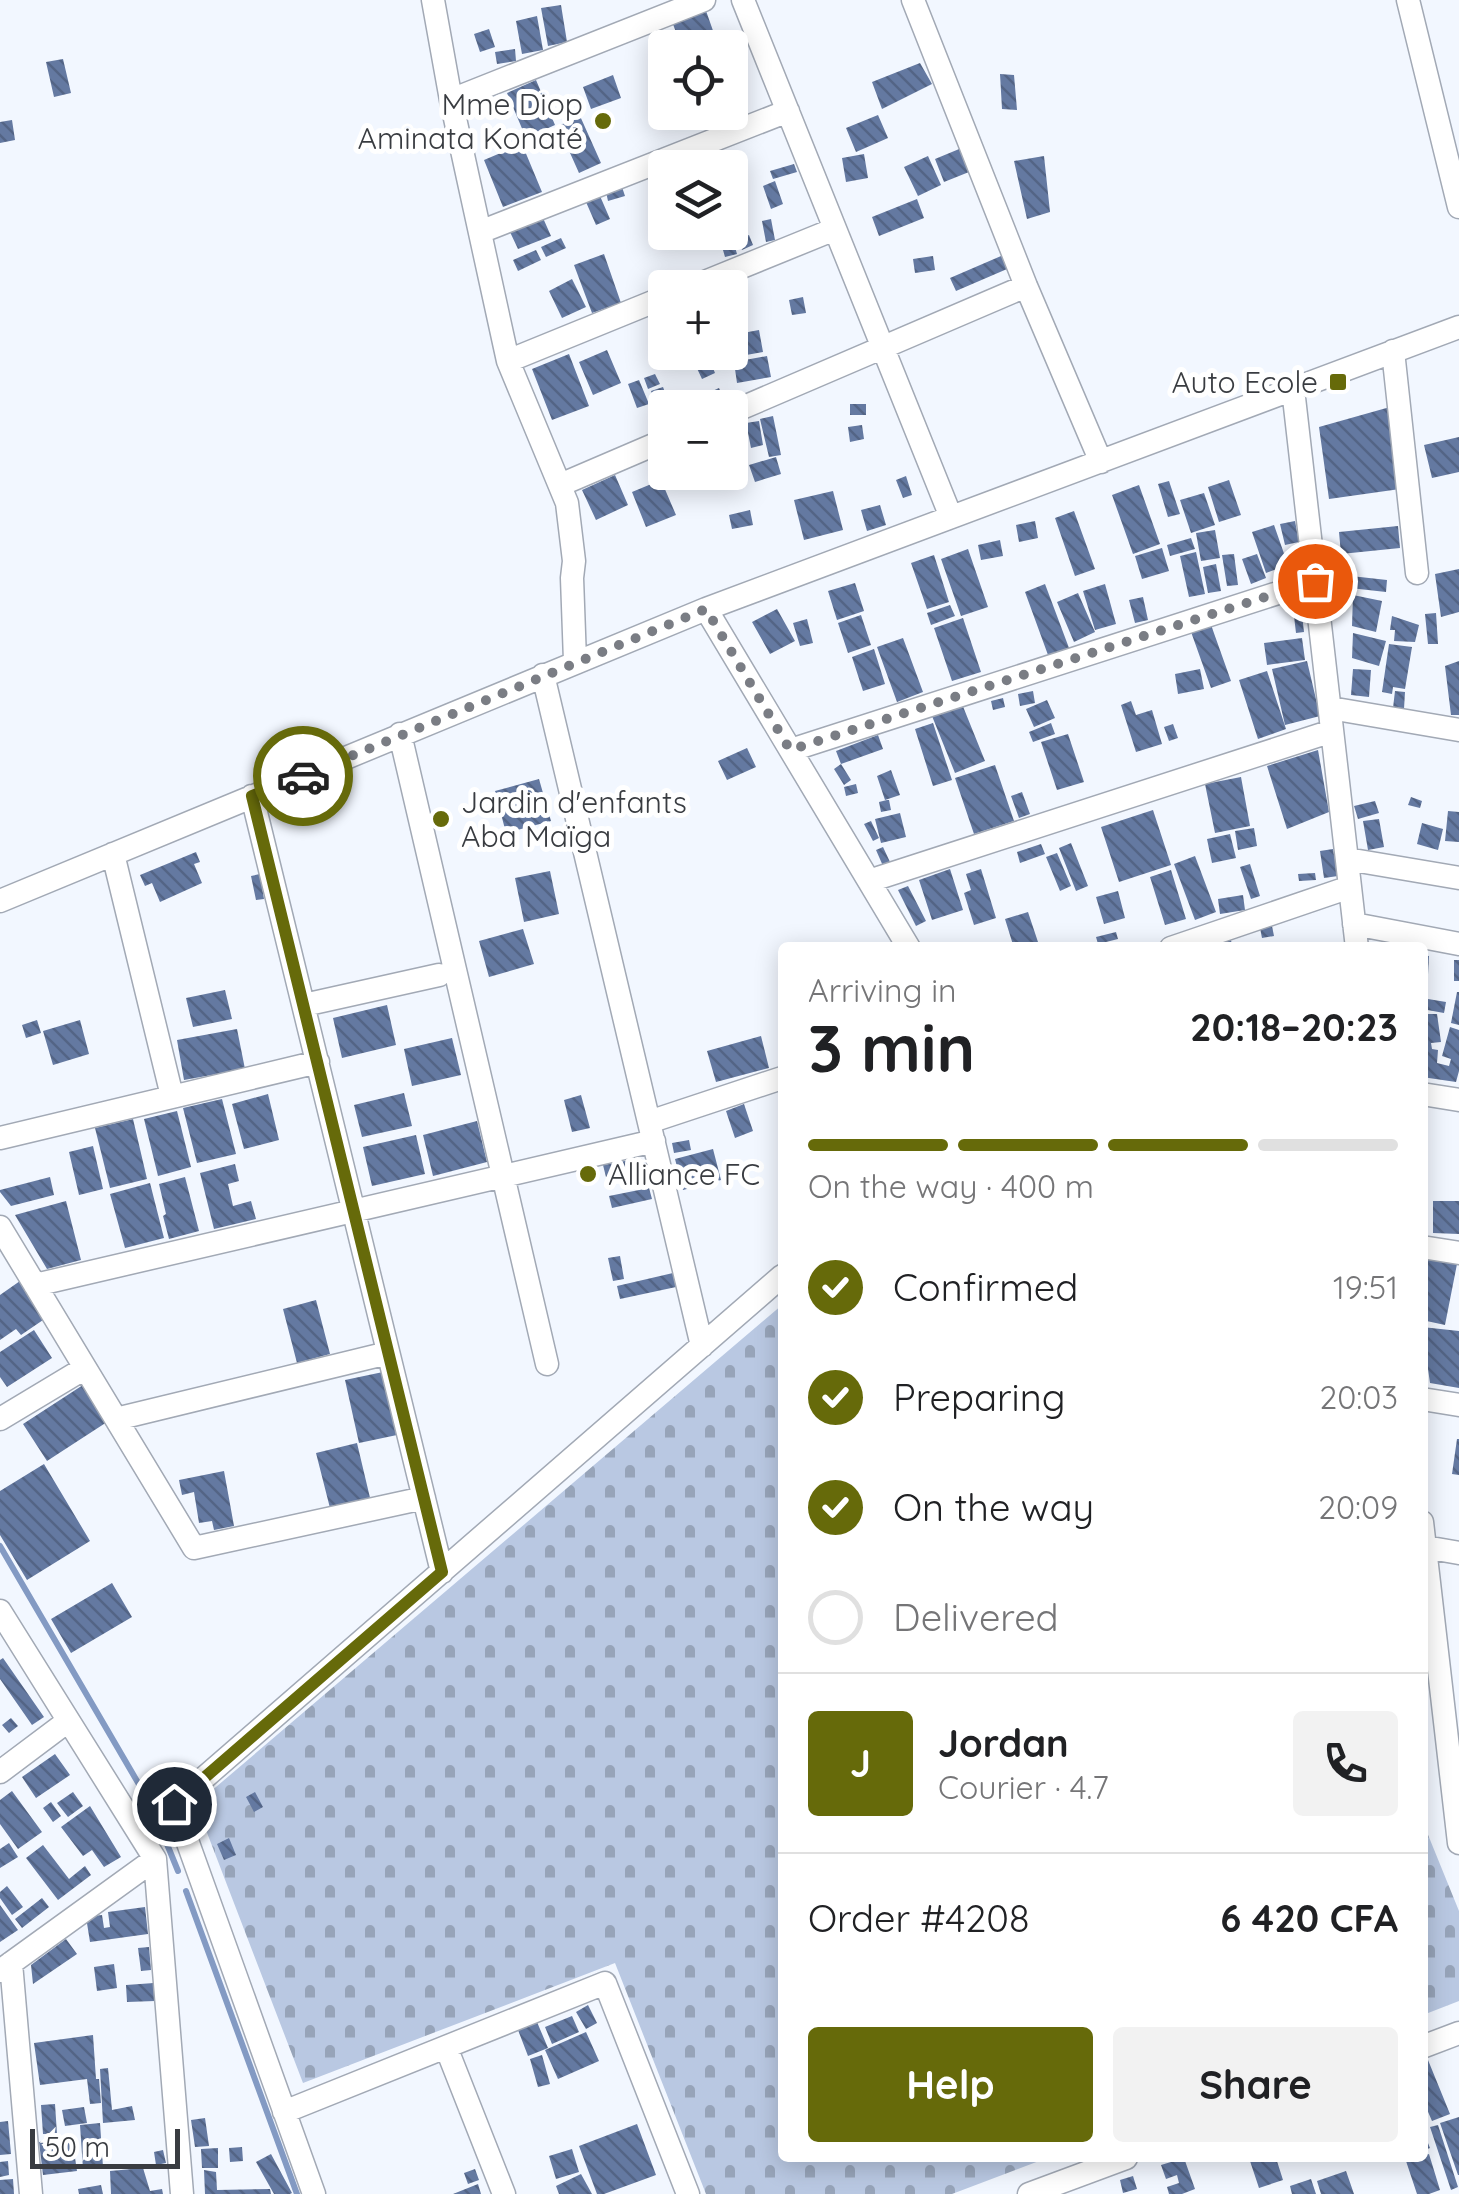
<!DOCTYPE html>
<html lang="en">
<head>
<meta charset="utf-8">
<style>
	body { margin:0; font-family:Quicksand,sans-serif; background:#f2f2f2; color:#202124; height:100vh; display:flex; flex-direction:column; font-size:38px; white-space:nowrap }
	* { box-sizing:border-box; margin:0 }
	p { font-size:32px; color:#757577 }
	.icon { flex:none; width:55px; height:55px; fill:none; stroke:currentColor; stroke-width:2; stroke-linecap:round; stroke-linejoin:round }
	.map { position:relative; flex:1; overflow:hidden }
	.side { position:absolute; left:778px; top:942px; width:650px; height:1220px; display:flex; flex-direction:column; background:#fff; border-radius:10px; box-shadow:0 5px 25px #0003 }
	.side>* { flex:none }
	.fabs { position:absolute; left:648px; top:30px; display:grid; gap:20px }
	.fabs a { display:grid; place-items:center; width:100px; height:100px; border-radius:10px; background:#fff; box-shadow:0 5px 25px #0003; font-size:50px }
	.scale { position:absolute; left:30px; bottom:25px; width:150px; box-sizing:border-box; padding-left:10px; border:5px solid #393c41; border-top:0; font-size:28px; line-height:35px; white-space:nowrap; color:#393c41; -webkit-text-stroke:8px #fff; paint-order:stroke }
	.pin { position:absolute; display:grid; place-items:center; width:85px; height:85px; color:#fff; margin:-42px; border:5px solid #fff; border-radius:50%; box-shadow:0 2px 10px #0007 }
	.courier { position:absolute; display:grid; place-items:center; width:100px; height:100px; margin:-50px; border:8px solid #666a0a; border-radius:50%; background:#fff; color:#222; box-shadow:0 2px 12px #0007 }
	.head em { font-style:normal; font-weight:700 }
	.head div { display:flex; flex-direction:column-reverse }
	.head { display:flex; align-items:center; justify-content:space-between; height:170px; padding:0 30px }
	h1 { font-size:65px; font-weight:700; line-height:75px }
	.bar { display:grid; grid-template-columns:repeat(4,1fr); gap:15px 10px; align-content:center; height:120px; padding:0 30px }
	.bar i { height:12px; border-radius:8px; background:#e0e0e0 }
	.bar .on { background:#666a0a }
	.bar p { grid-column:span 4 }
	.line { display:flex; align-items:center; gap:25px; padding:0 30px; border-top:2px solid #e0e0e0 }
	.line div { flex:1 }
	.round { display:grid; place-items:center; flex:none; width:105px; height:105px; border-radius:10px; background:#f2f2f2 }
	ol { padding:0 30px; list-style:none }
	li { display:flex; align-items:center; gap:30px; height:110px }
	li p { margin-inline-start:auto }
	li .icon { padding:10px; border-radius:50%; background:#666a0a; color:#fff; stroke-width:4 }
	li:last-child { color:#757577 }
	li i { width:55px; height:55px; border:5px solid #e0e0e0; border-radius:50% }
	.cta { display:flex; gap:20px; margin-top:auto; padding:20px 30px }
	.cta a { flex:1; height:115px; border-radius:10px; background:#666a0a; color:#fff; font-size:40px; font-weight:700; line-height:115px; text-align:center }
	.cta a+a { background:#f2f2f2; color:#202124 }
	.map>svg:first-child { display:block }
	.cemetery { fill:url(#cemetery-stones) }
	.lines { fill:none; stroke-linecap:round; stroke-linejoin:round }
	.stream { stroke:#839ac3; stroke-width:6 }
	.building { fill:url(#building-back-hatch) }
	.street-casing { stroke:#a2a9b5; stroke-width:25 }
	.street { stroke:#fff; stroke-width:22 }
	.done { stroke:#7a7d84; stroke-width:10; stroke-dasharray:0 18 }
	.route { stroke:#666a0a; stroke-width:12 }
	.poi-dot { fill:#666a0a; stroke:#fff; stroke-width:4 }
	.labels { text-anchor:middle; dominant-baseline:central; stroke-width:10; stroke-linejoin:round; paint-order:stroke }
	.poi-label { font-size:30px; fill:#393c41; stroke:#fff; text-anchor:end }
</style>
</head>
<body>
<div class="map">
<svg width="1459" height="2194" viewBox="0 0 1459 2194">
	<defs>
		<pattern id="cemetery-stones" width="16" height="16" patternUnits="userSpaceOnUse" patternTransform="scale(2.5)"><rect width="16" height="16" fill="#b9c8e2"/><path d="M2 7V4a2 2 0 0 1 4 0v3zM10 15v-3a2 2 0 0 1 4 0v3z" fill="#97a4b9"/></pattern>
		<pattern id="building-back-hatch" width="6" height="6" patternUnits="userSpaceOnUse" patternTransform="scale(2.5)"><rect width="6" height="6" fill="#6479a1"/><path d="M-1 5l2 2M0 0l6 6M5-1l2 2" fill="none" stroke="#536485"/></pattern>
	</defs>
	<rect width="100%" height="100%" fill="#f2f7ff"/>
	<path class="cemetery" d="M782,1305V2158H1047L952,2194H706L615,1963L303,2083L196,1804Z
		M1422,1820L1459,1911V2001L1423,2015Z"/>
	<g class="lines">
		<path class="stream" d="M0,1546L151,1805L178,1871
			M186,1891L297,2194"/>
	</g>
	<path class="building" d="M561,5L567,42L548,46L541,8Z
		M705,8L717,42L701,48H682L671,19Z
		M537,16L543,50L522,54L516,21Z
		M489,29L495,47L480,52L474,34Z
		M515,49L516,61L497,64L495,52Z
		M63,59L71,93L54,97L46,62Z
		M920,63L932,84L882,109L872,82Z
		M1000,74L1014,75L1017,110L1002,109Z
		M613,75L621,98L591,109L583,87Z
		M536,80L555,125L526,138L507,93Z
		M878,115L888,138L856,152L846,128Z
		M580,116L601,163L579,173L558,126Z
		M12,120L15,140L0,143V122Z
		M522,144L542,192L503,207L484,160Z
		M718,146L727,168H690L687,159Z
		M964,147L974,170L944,182L935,159Z
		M864,154L868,178L846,182L842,158Z
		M928,156L941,185L918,196L904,167Z
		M1044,156L1050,212L1027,219L1014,161Z
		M794,164L797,172L773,179L770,171Z
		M665,168V205L652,173Z
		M730,176L739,197L730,201Z
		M775,181L783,204L771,209L763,186Z
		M622,187L625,196L608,201L606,192Z
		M600,196L610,219L596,225L586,202Z
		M917,199L924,218L879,236L872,217Z
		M543,218L551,236L518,249L510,232Z
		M771,219L775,240L766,242L762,221Z
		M665,224V232L676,234L659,238L656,226Z
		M749,235L753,245L742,250L738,239Z
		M561,238L566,248L546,257L541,247Z
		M733,240L737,254L725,257L721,243Z
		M536,250L541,260L518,271L513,260Z
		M1008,253L1014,266L956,291L950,278Z
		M604,254L621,303L592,313L574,265Z
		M933,256L935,270L915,273L913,259Z
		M572,279L586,307L562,318L549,291Z
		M803,297L806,313L792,315L789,300Z
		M759,330L763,352L735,357L732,335Z
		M607,350L621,383L593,395L579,362Z
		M569,354L589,406L552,420L532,369Z
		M707,354L715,373L702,379L693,360Z
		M767,356L771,377L737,383L734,362Z
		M655,374L660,384L648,389L644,378Z
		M639,380L649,404L637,408L628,384Z
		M663,387L669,403L656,407L651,391Z
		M719,388L725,402L714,407L708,393Z
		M850,404H866V415H850Z
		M1390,407L1400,489L1329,499L1319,427Z
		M773,416L781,455L769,457L760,419Z
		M759,421L763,445L751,448L746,423Z
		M862,425L864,439L850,442L848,427Z
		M1459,437V472L1432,478L1424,445Z
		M776,457L781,474L755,482L749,465Z
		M615,475L628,505L596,520L582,490Z
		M906,476L912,495L903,498L896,480Z
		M661,480L676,515L646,527L632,492Z
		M1229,480L1241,515L1219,522L1208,487Z
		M1169,481L1180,514L1168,517L1158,484Z
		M1139,485L1160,544L1133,554L1112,495Z
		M833,491L843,530L804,540L794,500Z
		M1204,493L1215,525L1191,533L1180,500Z
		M880,505L886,525L867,531L861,510Z
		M750,510L753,525L732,529L729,515Z
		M1074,511L1095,569L1075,576L1055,518Z
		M1035,521L1038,538L1019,542L1016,525Z
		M1295,521L1299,542L1285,545L1280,524Z
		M1274,525L1288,565L1266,573L1252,532Z
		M1398,526L1400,548L1341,554L1339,532Z
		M1215,530L1220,558L1201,561L1196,533Z
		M1191,538L1195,549L1170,556L1167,545Z
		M1000,540L1003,556L981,560L978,545Z
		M1162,548L1169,571L1142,579L1135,556Z
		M968,549L988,607L961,616L941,559Z
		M1196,552L1205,594L1189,597L1180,556Z
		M1234,554L1238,585L1227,586L1222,555Z
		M1257,554L1266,578L1251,584L1242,559Z
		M934,555L949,602L927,609L911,563Z
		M1216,564L1221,591L1208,593L1203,567Z
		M1459,569V612L1441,617L1435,574Z
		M1351,576L1387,580L1386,592L1350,588Z
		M855,583L864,611L837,620L828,591Z
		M1045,584L1069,648L1048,655L1025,592Z
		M1105,584L1116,624L1095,630L1083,591Z
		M1078,593L1095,632L1074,642L1057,602Z
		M1353,595L1382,601L1376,632L1352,626Z
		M1143,597L1148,620L1135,623L1129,600Z
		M1302,600L1303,610L1293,611L1291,602Z
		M950,605L955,616L931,625L927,613Z
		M777,609L795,641L770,654L752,622Z
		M1436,613L1438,644H1428L1425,614Z
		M861,615L871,645L848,653L838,623Z
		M1302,615L1304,632L1296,633L1294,616Z
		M1392,616L1419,625L1415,642L1394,641L1395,630H1390Z
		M963,618L981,672L952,681L934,628Z
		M807,619L813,643L800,646L793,623Z
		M1210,622L1231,681L1211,688L1190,629Z
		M1353,633L1386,641L1379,666L1352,658Z
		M903,638L923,692L897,702L877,647Z
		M1302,638L1305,660L1267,665L1264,643Z
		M1389,644L1412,647L1405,689L1393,687L1392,694L1382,692Z
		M874,649L885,684L863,691L852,657Z
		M1307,661L1320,716L1285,725L1272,669Z
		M1459,661V715H1451L1445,666Z
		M1200,669L1204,689L1178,694L1175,674Z
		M1353,669L1371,670L1369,697L1351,695Z
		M1267,671L1286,729L1258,739L1239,680Z
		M1033,691L1035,703L1020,706L1018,694Z
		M1395,691L1405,692L1404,709L1393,708Z
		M1003,698L1005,707L993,710L991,701Z
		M1047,700L1055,718L1034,727L1026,709Z
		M1131,701L1136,715L1152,710L1162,744L1136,752L1121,705Z
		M962,704L985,761L955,773L932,716Z
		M933,723L952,780L933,786L915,729Z
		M1051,723L1055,734L1033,742L1029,732Z
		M1173,724L1178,738L1169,741L1164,727Z
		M1068,734L1084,782L1057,790L1041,742Z
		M878,735L883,749L841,764L836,751Z
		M747,748L756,767L727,780L718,761Z
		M1318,750L1329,812L1287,829L1267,766Z
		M841,764L851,780L844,785L834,769Z
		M995,765L1014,821L974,834L955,778Z
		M891,770L900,795L885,800L877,776Z
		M1241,777L1250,826L1215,833L1205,784Z
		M539,779L551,821L506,833L495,791Z
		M856,784L858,793L846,796L844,787Z
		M1022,792L1030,814L1019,818L1011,796Z
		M1411,797L1422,801L1420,808L1408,805Z
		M887,800H889L891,810L881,812L879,802Z
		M1375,801L1379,813L1358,819L1354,806Z
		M1153,810L1171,865L1119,882L1101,827Z
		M1448,811L1459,812V842L1445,841Z
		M900,813L906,837L881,843L875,819Z
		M1379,819L1384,847L1368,850L1363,821Z
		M871,821L879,838L873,841L864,824Z
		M1422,823L1443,829L1438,850L1417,844Z
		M1254,828L1257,846L1238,850L1235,831Z
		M1230,834L1236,858L1212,863L1207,839Z
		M1071,843L1088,886L1076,891L1059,848Z
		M1041,844L1045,854L1020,863L1017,852Z
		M883,847L890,862L883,866L876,850Z
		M1333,849L1338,876L1324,878L1320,851Z
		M196,852L200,862L194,864L202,883L160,902L152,883L145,886L140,875Z
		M1057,853L1071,886L1060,891L1046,857Z
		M1195,856L1216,912L1195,920L1174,864Z
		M1250,864L1260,896L1251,899L1240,867Z
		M950,869L963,910L932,920L919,880Z
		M981,869L996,918L974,925L964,893L971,890L966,874Z
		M1171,870L1186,919L1165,925L1150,877Z
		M550,871L559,914L524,922L515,878Z
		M1315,873L1316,880L1299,881L1298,874Z
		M260,874L264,899L256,900L251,876Z
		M908,886L926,921L916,926L898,890Z
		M1118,891L1125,918L1104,924L1096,897Z
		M1243,895L1245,910L1220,914L1218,899Z
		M1028,912L1040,948H1014L1005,919Z
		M1272,926L1274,936L1262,938L1260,928Z
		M523,929L534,964L489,977L479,941Z
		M1116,932L1118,939L1098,944L1096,937Z
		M1229,936L1234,948H1199Z
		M1422,955L1429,956L1427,993H1422Z
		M1454,960H1459V981H1454Z
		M225,990L232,1019L193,1027L186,998Z
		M1457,992H1459V1025L1451,1023Z
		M1422,998L1446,1002L1444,1013L1422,1009Z
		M387,1005L396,1045L342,1058L333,1018Z
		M1422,1014H1437L1441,1042L1431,1043L1432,1049L1438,1050L1437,1063L1449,1066L1451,1059L1442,1056L1450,1027L1459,1030V1071L1456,1082L1422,1077Z
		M37,1020L41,1033L26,1038L22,1025Z
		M80,1020L89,1054L53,1065L43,1031Z
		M237,1029L245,1069L184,1080L177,1040Z
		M761,1036L769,1068L716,1082L707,1051Z
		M452,1038L461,1075L412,1086L404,1049Z
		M404,1093L412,1126L362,1137L354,1105Z
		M268,1094L279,1140L244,1149L232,1104Z
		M581,1095L590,1128L572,1132L564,1100Z
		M222,1099L236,1154L197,1163L183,1108Z
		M744,1104L753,1131L735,1138L726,1111Z
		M177,1111L191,1167L158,1176L144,1119Z
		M133,1119L147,1179L110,1188L95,1128Z
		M477,1121L487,1162L433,1176L423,1135Z
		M416,1135L425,1174L372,1186L363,1147Z
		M689,1140L691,1150L674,1153L672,1143Z
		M93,1146L103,1189L79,1195L69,1152Z
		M713,1149L721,1180L683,1190L675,1159Z
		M641,1158L644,1170L606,1177L603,1165Z
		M235,1164L239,1181L228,1184L233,1206L251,1201L256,1219L214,1229L200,1173Z
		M50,1177L54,1195L11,1206L0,1192V1190Z
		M185,1177L199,1231L169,1239L163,1216L166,1214L159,1184Z
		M150,1183L164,1238L125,1248L110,1194Z
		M649,1188L652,1199L612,1208L609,1196Z
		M66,1201L81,1260L47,1269L15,1215Z
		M1433,1201H1459V1234L1433,1233Z
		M620,1256L624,1279L613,1281L608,1258Z
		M1422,1257L1457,1264L1445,1325L1422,1320Z
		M673,1273L676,1287L620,1299L617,1286Z
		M20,1281L46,1318L21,1335L16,1329L0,1340V1295Z
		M316,1300L330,1354L297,1363L283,1309Z
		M1422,1327L1459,1331V1388L1430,1383Z
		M34,1330L52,1358L7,1387L0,1377V1352Z
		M383,1372L397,1435L359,1443L345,1380Z
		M83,1385L107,1422L47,1461L23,1424Z
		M1457,1439H1459V1475L1452,1474Z
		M357,1443L371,1502L331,1512L316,1453Z
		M44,1464L90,1541L27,1580L0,1535V1491Z
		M224,1471L234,1526L214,1530L212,1521L199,1523L194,1492L182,1495L179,1480Z
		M112,1583L132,1617L71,1653L51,1619Z
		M3,1658L44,1717L32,1725L0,1679V1660Z
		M11,1718L18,1726L9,1733L2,1725Z
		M55,1754L70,1775L36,1798L22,1777Z
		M12,1791L42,1832L18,1849L0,1824V1800Z
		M73,1792L83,1806L68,1817L57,1803Z
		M255,1792L263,1807L254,1812L246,1797Z
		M51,1802L61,1816L53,1822L43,1808Z
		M90,1806L121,1857L104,1867L92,1850L83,1856L61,1827Z
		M229,1838L236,1855L224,1860L217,1844Z
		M9,1843L18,1857L0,1868V1849Z
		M43,1845L69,1879L85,1866L91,1875L58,1900L26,1858Z
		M7,1886L23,1907L12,1915L0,1898V1892Z
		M42,1898L49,1907L22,1928L15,1919Z
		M0,1905L18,1930L0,1942Z
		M145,1907L148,1934L90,1942L86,1917L102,1915L104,1928L110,1927L108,1912Z
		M66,1939L77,1954L33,1984L31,1965Z
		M149,1947L151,1970L141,1971L138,1948Z
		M114,1964L117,1988L97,1991L94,1967Z
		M154,1983L155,2001L127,2002L126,1985Z
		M588,2005L597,2023L586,2029L576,2012Z
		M572,2016L579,2032L552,2044L545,2027Z
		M537,2022L548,2048L528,2056L518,2030Z
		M586,2032L599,2061L558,2079L545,2050Z
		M93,2035L96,2079H99L101,2103L90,2104L87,2079L40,2085L34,2043Z
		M542,2055L550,2084L538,2087L530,2059Z
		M1428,2060L1450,2114L1432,2121L1422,2098V2063Z
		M108,2068L112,2110L132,2106L135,2120L103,2123L100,2069Z
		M55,2104L57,2134H43L41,2105Z
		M84,2107L87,2123L65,2126L62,2110Z
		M1459,2117V2175H1458L1440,2123Z
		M205,2118L209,2146L195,2147L191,2120Z
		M8,2121L11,2154L0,2155V2122Z
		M100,2123L103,2167L83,2169L80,2125Z
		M637,2124L656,2175L604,2194H597L579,2146Z
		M1438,2125L1458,2187L1451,2190L1430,2127Z
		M1422,2128L1430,2148L1422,2151Z
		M72,2138L77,2171L43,2175L39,2142Z
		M242,2147L243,2161L230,2162L229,2148Z
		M218,2148V2168H202L201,2149Z
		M572,2149L579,2172L556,2179L549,2156Z
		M163,2150L166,2163L156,2165L154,2152Z
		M271,2154L292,2193L290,2194H274L256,2162Z
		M1429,2154L1440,2190L1429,2194H1417L1406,2161Z
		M1184,2158L1195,2189L1182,2194H1169L1167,2187L1179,2183L1177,2175L1166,2179L1161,2165Z
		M1249,2158H1276L1283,2180L1259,2188Z
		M8,2161L9,2175L0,2177V2162Z
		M143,2168L150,2191L162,2189L163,2194H111L110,2171Z
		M475,2169L479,2180L468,2184L464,2173Z
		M204,2170L216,2172L217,2190L270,2189L271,2194H205Z
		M1346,2171L1354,2194H1321L1317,2181Z
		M581,2174L592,2194H559L556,2186Z
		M1133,2176L1137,2189L1123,2193L1120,2180Z
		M13,2179L14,2194H0V2180Z
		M1311,2179L1316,2194H1292L1290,2186Z
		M478,2184L481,2194H453Z
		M101,2185L103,2194H79L78,2189Z"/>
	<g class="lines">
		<g class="street-casing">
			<path id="street" d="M433,0L451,100L508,361L567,503L574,561L572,578L575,661
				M743,0L951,517
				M913,0L1026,286L1101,462
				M1408,0L1459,207
				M451,100L704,0
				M480,232L788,111
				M690,288L835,229
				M1393,351L1417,573
				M508,361L665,297
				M1293,389L1357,948
				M730,413L1026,286
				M560,485L665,440
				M706,609L909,948
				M543,675L702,1346
				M1330,708L1459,730
				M400,734L547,1364
				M791,750L1315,581
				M252,796L442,1572
				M113,854L172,1096
				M1347,859L1459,878
				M869,881L1332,731
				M0,901L706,609L1459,327
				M1354,924L1459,944
				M1171,948L1350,887
				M304,1005L439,975
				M1422,1094L1459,1100
				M649,1122L782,1078
				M0,1138L318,1062
				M0,1227L194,1548L424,1498
				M1422,1247L1459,1253
				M35,1285L654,1141
				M1422,1399L1459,1405
				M0,1419L85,1368
				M116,1419L388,1353
				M1422,1522L1459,1843
				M1425,1547L1459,1553
				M0,1611L155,1859L182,2194
				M0,1772L68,1721
				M11,1963L31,2194
				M0,1971L155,1859
				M446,2047L504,2194
				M1422,2047L1459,2033
				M284,2112L605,1983L688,2194
				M314,2194L174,1804L782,1276
				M1029,2194L1126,2158"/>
		</g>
		<use href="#street" class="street"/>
	</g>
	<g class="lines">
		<path class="done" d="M303,776L706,609L790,750L1315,581"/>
		<path class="route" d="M174,1804L442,1572L252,796L303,776"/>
	</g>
	<g class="poi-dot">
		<circle cx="603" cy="121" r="10"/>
		<rect x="1328" y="372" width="20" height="20" rx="5"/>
		<circle cx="441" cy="819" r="10"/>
		<circle cx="588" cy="1174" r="10"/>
	</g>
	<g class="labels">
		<g class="poi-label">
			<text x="583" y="104">Mme Diop<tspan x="583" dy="34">Aminata Konaté</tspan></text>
			<text x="1318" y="382">Auto Ecole</text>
			<text x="461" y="802" text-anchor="start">Jardin d'enfants<tspan x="461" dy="34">Aba Maïga</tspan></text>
			<text x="608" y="1174" text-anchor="start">Alliance FC</text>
		</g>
	</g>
</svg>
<div class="fabs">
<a><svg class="icon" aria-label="locate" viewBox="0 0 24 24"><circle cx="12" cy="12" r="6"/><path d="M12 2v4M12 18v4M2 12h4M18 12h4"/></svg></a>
<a><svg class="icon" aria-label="layers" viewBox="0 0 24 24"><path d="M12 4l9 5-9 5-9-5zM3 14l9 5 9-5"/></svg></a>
<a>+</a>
<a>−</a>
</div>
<div class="scale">50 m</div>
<div class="pin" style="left:1315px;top:581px;background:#ea580c"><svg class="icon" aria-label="bag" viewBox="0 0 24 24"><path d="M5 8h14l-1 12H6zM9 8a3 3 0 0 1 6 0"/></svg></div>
<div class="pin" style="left:174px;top:1804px;background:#1f2937"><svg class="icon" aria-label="home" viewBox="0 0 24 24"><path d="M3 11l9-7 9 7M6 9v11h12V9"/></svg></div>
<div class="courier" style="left:303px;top:776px"><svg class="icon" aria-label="car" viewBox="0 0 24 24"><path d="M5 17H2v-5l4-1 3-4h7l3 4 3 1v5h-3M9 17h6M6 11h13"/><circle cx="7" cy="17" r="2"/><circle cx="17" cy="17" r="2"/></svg></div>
<section class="side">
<div class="head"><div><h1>3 min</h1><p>Arriving in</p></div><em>20:18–20:23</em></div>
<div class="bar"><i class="on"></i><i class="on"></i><i class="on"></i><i></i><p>On the way · 400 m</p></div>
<ol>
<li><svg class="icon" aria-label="check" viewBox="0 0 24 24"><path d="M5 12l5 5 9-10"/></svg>Confirmed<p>19:51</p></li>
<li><svg class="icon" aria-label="check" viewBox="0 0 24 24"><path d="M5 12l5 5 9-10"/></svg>Preparing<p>20:03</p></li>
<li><svg class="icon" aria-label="check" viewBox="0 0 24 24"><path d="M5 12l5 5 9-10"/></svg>On the way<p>20:09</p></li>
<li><i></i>Delivered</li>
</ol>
<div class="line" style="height:180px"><b class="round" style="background:#666a0a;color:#fff">J</b><div><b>Jordan</b><p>Courier · 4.7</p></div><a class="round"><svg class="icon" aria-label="phone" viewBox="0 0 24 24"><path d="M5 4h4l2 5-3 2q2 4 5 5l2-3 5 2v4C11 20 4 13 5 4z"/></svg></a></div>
<div class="line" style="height:130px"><div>Order #4208</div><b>6 420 CFA</b></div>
<div class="cta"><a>Help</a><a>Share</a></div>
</section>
</div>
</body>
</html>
